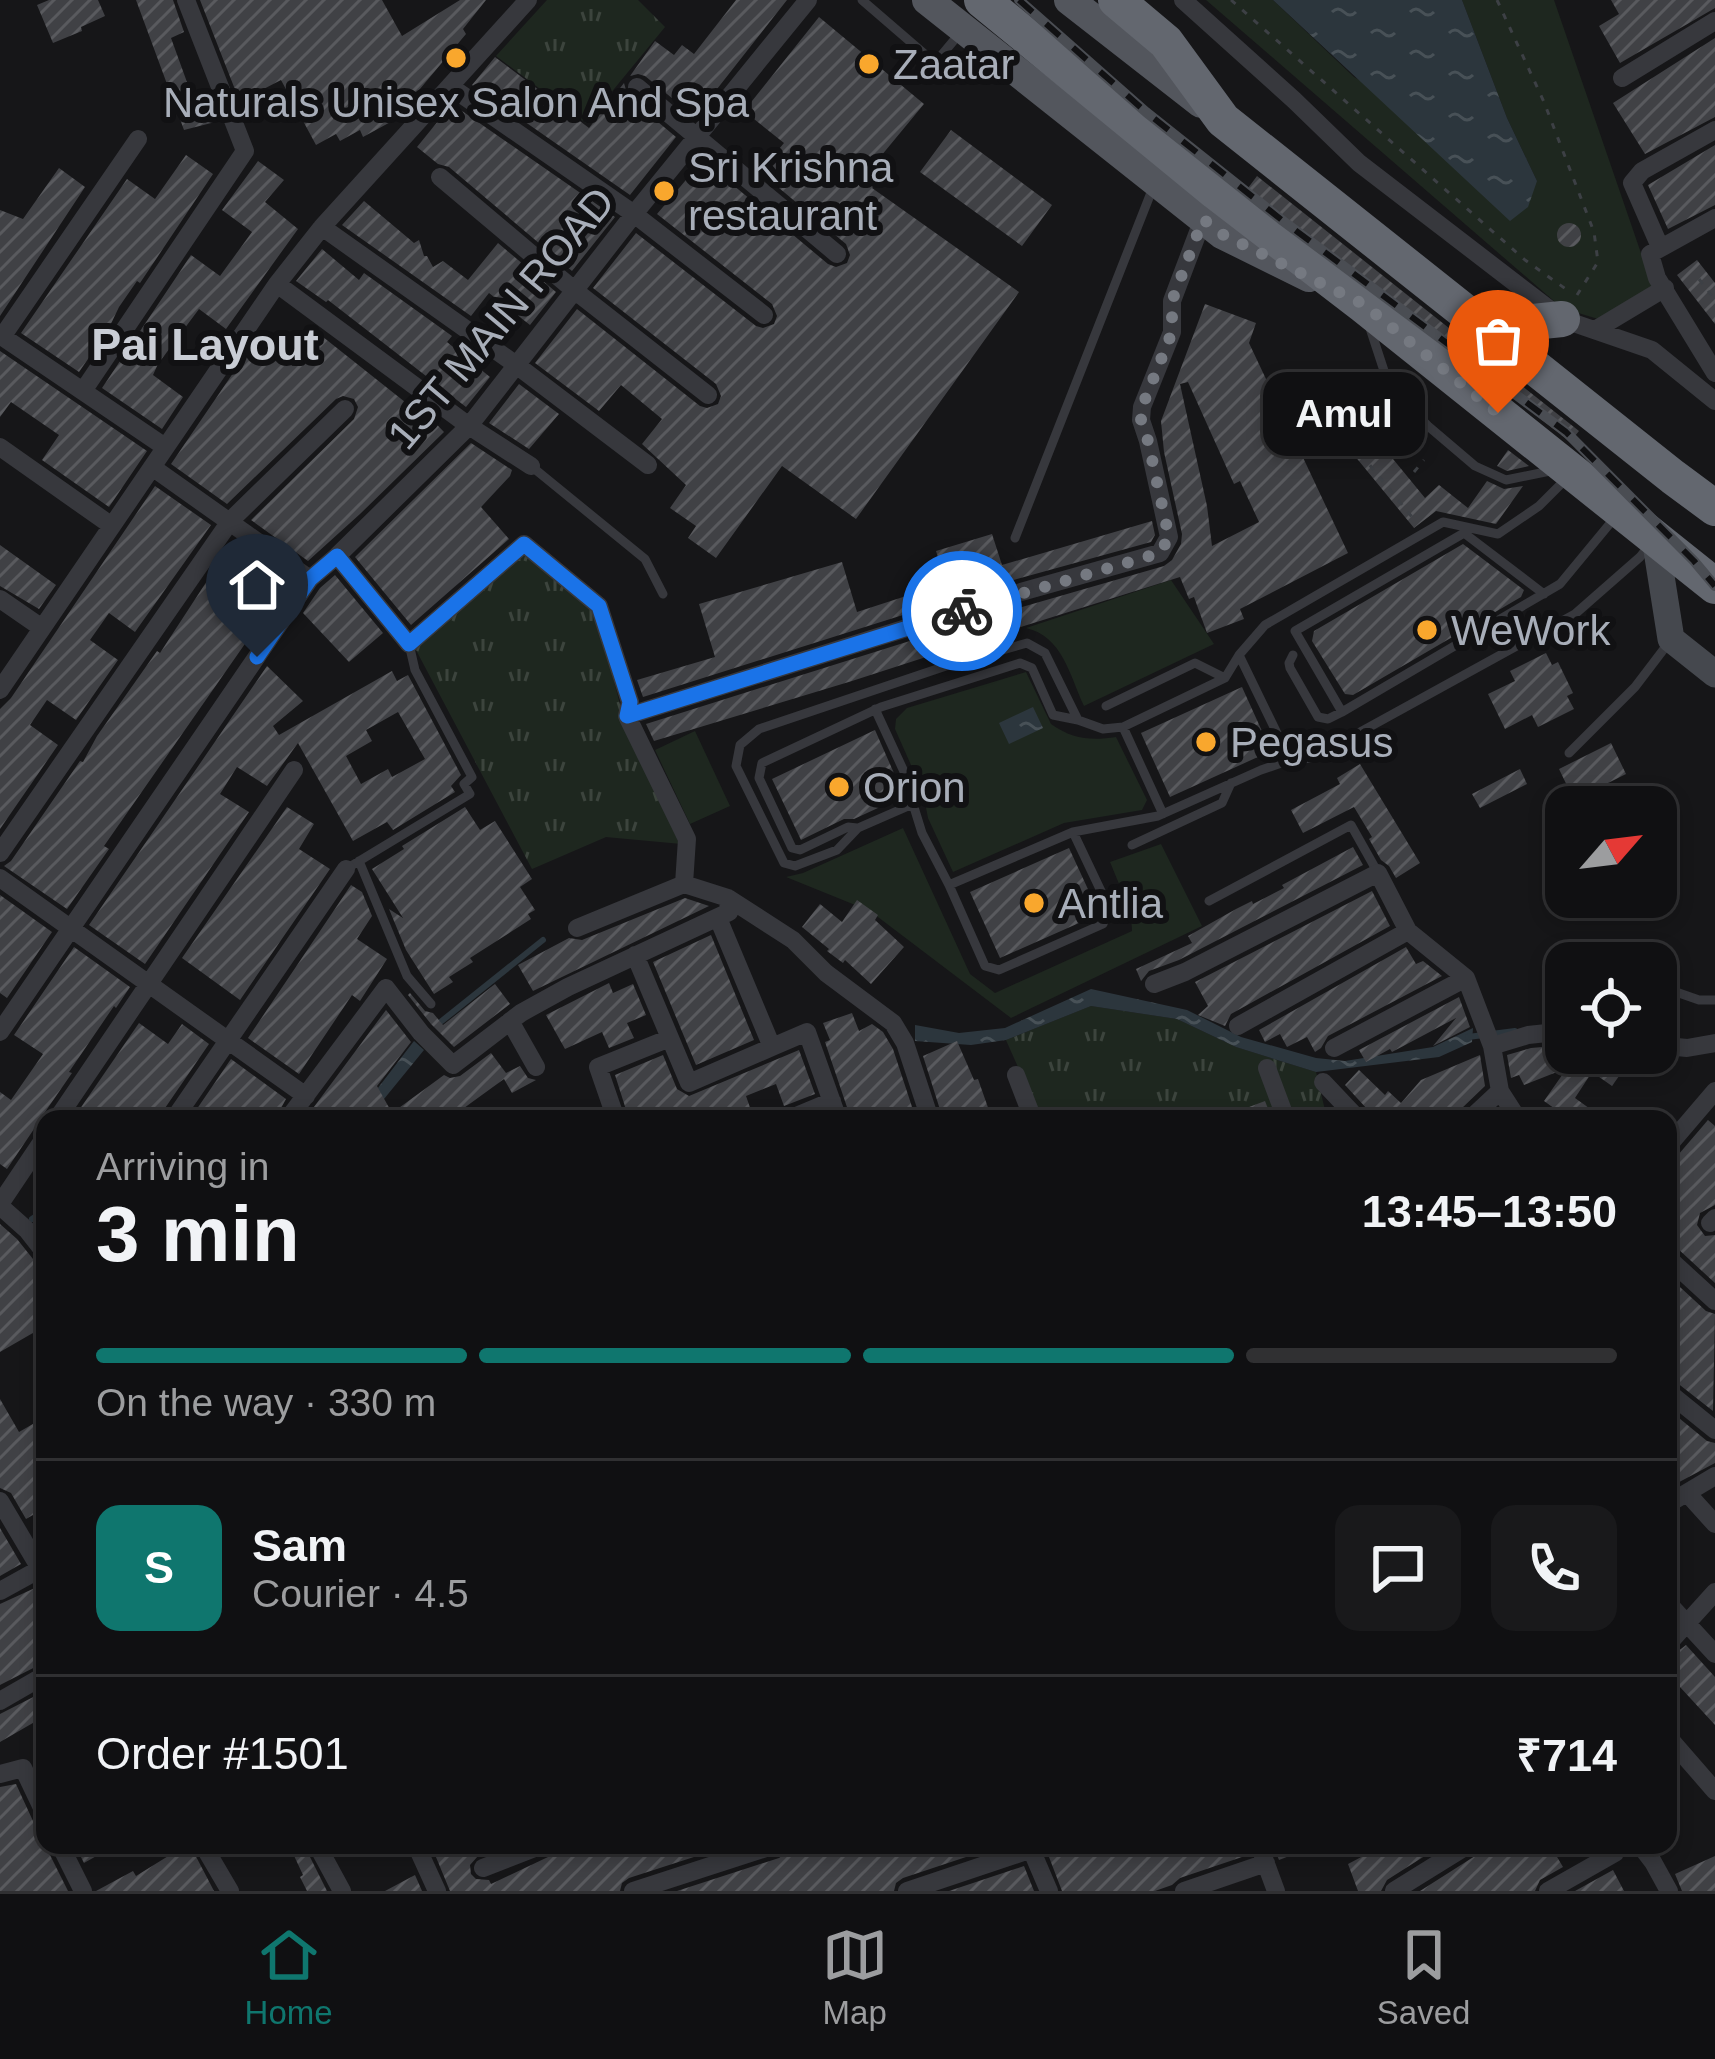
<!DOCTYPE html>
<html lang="en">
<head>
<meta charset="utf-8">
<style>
	body { margin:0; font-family:Helvetica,sans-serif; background:#19191b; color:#f1f3f6; height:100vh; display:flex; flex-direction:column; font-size:45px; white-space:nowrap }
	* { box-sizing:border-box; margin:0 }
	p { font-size:39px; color:#9c9d9f }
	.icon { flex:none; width:66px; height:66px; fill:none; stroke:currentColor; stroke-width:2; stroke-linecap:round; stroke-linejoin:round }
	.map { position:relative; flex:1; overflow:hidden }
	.sheet { position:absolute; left:36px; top:1110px; width:1641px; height:744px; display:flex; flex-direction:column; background:#101012; border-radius:24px; box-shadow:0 6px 18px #0003,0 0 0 3px #303032 }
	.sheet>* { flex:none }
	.needle { width:78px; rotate:62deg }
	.controls { position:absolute; left:1545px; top:786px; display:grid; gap:24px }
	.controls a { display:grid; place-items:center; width:132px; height:132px; border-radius:24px; background:#101012; box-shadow:0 6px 18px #0003,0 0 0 3px #303032; font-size:60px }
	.pin { position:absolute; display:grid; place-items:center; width:102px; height:102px; color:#fff; margin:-123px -51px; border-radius:50% 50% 50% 0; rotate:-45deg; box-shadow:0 0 12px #0007 }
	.pin .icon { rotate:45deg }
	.courier { position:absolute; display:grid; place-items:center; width:120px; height:120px; margin:-60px; border:9px solid #1a73e8; border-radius:50%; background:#fff; color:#222; box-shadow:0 3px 15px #0007 }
	.bubble { position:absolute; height:84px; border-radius:24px; background:#101012; box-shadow:0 6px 18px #0003,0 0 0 3px #303032; font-size:39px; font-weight:700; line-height:84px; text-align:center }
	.headline em { font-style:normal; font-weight:700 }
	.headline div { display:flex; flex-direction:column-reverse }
	.headline { display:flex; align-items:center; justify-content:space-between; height:204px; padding:0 60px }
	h1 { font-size:78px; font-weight:700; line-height:90px }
	.bar { display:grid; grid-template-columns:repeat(4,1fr); gap:18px 12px; align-content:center; height:144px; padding:0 60px }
	.bar i { height:15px; border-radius:9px; background:#303032 }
	.bar .current { background:#0f766e }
	.bar p { grid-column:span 4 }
	.line { display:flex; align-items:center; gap:30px; padding:0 60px; border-top:3px solid #303032 }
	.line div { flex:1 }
	.round { display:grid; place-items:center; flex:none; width:126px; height:126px; border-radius:24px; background:#19191b }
	.menu { display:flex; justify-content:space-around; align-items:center; height:168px; border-top:3px solid #303032; background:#101012; font-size:33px; color:#9c9d9f }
	.menu a { display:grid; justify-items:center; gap:6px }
	.menu .current { color:#0f766e }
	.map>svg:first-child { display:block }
	.grass { fill:url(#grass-tufts) }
	.green { fill:#1e271f }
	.water { fill:url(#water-ripples) }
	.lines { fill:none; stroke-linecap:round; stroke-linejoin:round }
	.stream { stroke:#2c363d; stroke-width:6 }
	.building { fill:url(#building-hatch); fill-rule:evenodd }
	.path { stroke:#3d4045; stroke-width:3; stroke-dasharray:6 9; stroke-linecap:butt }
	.lane { stroke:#37383d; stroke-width:9 }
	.street { stroke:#37383d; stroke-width:18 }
	.secondary { stroke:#45484e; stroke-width:27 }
	.primary { stroke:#53565d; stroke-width:30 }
	.highway { stroke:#63676f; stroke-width:36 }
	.rail-casing { stroke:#4a4d53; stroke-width:10 }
	.rail { stroke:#111113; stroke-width:6; stroke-dasharray:18; stroke-linecap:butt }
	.done { stroke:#757981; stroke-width:12; stroke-dasharray:0 21.6 }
	.route { stroke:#1a73e8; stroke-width:15 }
	.poi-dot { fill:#f9a72d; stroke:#111113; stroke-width:4.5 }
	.labels { text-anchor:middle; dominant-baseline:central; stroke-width:12; stroke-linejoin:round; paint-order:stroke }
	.poi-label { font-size:42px; fill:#a8aeb9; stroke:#111113; text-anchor:start }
	.street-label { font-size:42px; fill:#a8aeb9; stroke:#111113 }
	.neighbourhood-label { font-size:45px; font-weight:bold; fill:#c9cdd5; stroke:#111113 }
</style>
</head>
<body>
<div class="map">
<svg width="1715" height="1891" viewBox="0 0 1715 1891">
	<defs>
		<pattern id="grass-tufts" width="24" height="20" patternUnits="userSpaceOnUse" patternTransform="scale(3)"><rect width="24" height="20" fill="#1e271f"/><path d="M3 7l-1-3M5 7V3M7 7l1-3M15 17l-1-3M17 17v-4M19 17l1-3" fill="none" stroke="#3c443d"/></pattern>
		<pattern id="water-ripples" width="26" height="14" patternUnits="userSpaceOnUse" patternTransform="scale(3)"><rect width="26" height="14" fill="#2c363d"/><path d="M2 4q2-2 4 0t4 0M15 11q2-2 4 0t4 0" fill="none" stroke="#485157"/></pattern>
		<pattern id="building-hatch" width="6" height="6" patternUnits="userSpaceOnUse" patternTransform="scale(3)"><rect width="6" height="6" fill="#404145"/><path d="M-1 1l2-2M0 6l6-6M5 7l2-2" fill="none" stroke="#595a5e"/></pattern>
	</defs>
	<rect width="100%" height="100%" fill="#161618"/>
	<path class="grass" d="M547,0H638L665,27L586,123L496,56Z
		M525,551L595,610L622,712L682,844L606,837L532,869L416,650L423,639Z
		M1091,1006L1177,1019L1236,1047L1316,1072L1327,1119H1041L1006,1040Z"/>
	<path class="green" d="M1206,0H1273L1354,77L1537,181L1507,118L1462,0H1554L1653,288L1598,319L1562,308Z
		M1171,580L1214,644L1084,706C1069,674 1063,637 1026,628Z
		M1026,672L1051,724C1072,739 1091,741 1116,737L1147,800L1142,810L1064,823L953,872L928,818L923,792L895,729L896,719L907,708Z
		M695,731L730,806L690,824L655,750Z
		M903,828L970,974L995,993L1132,931L1131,913L1110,862L1161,844L1202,926L1011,1018L870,911L786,877L803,873Z"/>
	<path class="water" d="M1273,0H1462L1507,118L1537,181L1528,207L1510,221Z
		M1033,707L1043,728L1009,744L999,723Z
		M1091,989L1187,1010L1241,1037L1316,1058L1345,1061L1433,1047L1473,1028L1472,1042L1439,1057L1316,1072L1236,1047L1177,1019L1091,1006L1006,1040L971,1045L915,1041V1025L959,1033L1005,1028Z
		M414,1041L424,1050L384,1099L343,1119L371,1097Z"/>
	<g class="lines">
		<path class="stream" d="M438,1024L543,940
			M1468,1037L1515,1031
			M32,1219L45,1210"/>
	</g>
	<path class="building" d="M49,0H98L105,16L81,27L82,31L53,43L37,5Z
		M136,0H173L184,32L171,38L196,107L211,102L219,121L184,130Z
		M200,0H382L402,36L460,0H486L463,29L466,34L409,102L412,108L407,113L363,137L360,130L340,141L336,134L316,145L281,80L250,96L256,111L245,115Z
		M736,0H787L695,117L645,76L638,74L630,76L655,41L674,55L682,45L694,54Z
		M1611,0H1715V8L1620,63L1599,26L1619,14Z
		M819,17L924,104L881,156L892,164L872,188L1019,292L856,519L782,466L716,558L688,538L696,526L670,508L686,485L642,444L662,419L621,385L599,411L535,363L577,309L700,406L707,408L718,404L721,396L716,384L593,288L636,233L756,326L763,328L774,324L777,316L772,304L657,214L703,160L828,264L836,267L847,263L850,255L846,244L760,172L784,143L744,111Z
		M1715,38V117L1645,154L1613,103Z
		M495,57L589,128L624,83L628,97L676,137L630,195L472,85Z
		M452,104L615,217L572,271L449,167L438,164L417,147Z
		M951,130L1052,205L1022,246L920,172Z
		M1715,145V205L1668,229L1648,185Z
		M186,155L213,174L140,283L137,281L119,307L108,330L79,372L21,333L127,179L155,199Z
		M258,161L284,180L265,202L298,229L226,329L199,309L158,364L153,375L183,397L162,429L102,388L191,255L220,276L252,232L222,210Z
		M59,168L85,187L0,316V210L23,219Z
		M1257,176L1579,431L1570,442L1248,188Z
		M364,201L414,243L419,240L424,256H427L433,267L443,261L468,280L498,243L556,292L530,325L489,293L471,316L342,225Z
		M1557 235a12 12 0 1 1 24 0a12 12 0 1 1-24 0Z
		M322,249L359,280L364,273L452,336L447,342L490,377L466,407L328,300L326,302L296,281Z
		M1697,260L1715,283V324L1677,275Z
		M1205,304L1256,323L1249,343L1348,553L1240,609L1244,619L1207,633L1194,597L1189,599L1180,577L986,638L981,619L1164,566L1172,560L1181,544L1182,534L1164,452L1161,421ZM1188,382L1234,484L1240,481L1259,522L1212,546L1207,506L1180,384Z
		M318,333L405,402L409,398L416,403L444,432L360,514L308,561L251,520L354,419L358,407L354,399L343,396L336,399L227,504L171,464L257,338L293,366Z
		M0,351L147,451L109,507L42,460L59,435L11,402L0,417Z
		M519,384L559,414L529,449L489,423Z
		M1361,420L1425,498L1439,485L1468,508L1487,481L1504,489L1523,486L1496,524L1436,511L1414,528L1340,438Z
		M471,443L512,470L510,476L481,507L509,539L411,625L355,557Z
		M1508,450L1529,466L1507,471L1497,466Z
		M155,486L211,525L135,632L109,613L90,640L118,660L76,720L47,700L30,725L58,745L0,829V709L11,698Z
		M1152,521L1155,535L1151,542L1017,579L643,697L637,680L715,657L699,604L842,562L857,612L946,583L936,551L992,534L1002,565Z
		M233,541L288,580L273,593L277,598L104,846L109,849L67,909L4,866L11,861L80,761L83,762L97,736L157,651L160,653Z
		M1463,544L1524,590L1521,597L1353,695L1345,694L1312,641L1314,631Z
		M0,545L56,585L39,609L0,586Z
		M335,575L383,633L349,662L303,613L320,588Z
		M951,628L957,647L852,681L654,741L646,724Z
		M1546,653L1552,665L1558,662L1573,693L1567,696L1574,709L1538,727L1532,715L1505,729L1488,694L1515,681L1510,671Z
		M267,666L303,701L273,726L279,735L392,671L397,681L408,675L461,775L451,786L455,792L393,830L387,822L353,841L298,743L267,786L237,767L220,794L249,812L145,964L89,925ZM398,712L425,759L392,777L388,769L361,784L346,756L372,741L366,730Z
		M1242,687L1271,751L1170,797L1141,733Z
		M875,730L904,796L854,819H844L801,840L772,779Z
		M1611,743L1626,774L1574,800L1559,769Z
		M1360,764L1420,863L1396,878L1389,866L1381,860L1369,839L1372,837L1354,807L1303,833L1291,810L1340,784L1337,778Z
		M1520,769L1527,784L1480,808L1472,794Z
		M287,807L314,824L299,849L330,869L240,1000L182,958Z
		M465,807L480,830L495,821L532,879L520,887L535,910L528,914L531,919L470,958L473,962L449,977L453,982L434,994L406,950L389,909L403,918L372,869L404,849L402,846Z
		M1353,847L1363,865L1179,960L1149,971L1141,981L1136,969L1192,943L1188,936L1236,909L1252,901L1253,904L1284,888L1282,885Z
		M1069,848L1098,911L1097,915L1000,958L970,892Z
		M351,885L362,892L372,916L357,939L387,959L360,1001L352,995L299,1074L248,1038Z
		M1372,891L1390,926L1231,1014L1225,1026L1198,1015L1208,1006L1195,982Z
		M0,895L52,932L7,998L0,993Z
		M685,898L709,906L533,991L518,965L569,938L582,940Z
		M857,900L878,915L875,920L904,947L871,984L845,960L843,963L827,951L829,949L802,927L820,904L842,922Z
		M711,935L754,1040L696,1065L653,962Z
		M74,947L130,987L116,1008L114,1006L69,1072L72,1073L45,1112L44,1124L34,1129L7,1169L0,1164V1092L11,1100L43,1054L14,1035Z
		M1406,947L1416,964L1423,961L1442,976L1328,1036L1321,1048L1315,1052L1307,1037L1287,1047L1280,1034L1265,1042L1259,1030Z
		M609,983L613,993L633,984L646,1015L627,1023L634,1038L609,1048L602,1032L565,1049L546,1015Z
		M495,984L510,1004L454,1047L431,1024L408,995L410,993L425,1011L433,1013L443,1025Z
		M1459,997L1470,1027L1433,1046L1456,1018L1392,1052L1390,1049L1366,1062L1359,1050Z
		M386,1010L411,1042L377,1086L392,1113L444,1075L450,1078L460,1076L491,1053L506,1073L520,1066L528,1078L536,1080L512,1093L504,1079L464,1108L472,1119H305Z
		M852,1013L859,1031L872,1024L883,1032L893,1049L916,1119H851L825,1042L830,1040L823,1023Z
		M139,1023L168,1044L182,1024L209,1044L163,1111L161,1119H73Z
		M957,1041L974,1080L978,1079L992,1119H943L923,1056Z
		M1566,1045V1053H1602L1624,1069L1612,1086L1592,1072L1575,1098L1604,1119H1552L1558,1111L1544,1101L1567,1068L1524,1085L1519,1075L1511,1078L1507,1055L1531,1048Z
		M799,1050L815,1094L784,1106L776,1084L746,1096L754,1119H629L615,1075L663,1055L677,1089L689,1096Z
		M1480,1055L1485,1086L1461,1109L1457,1119H1371L1368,1110L1345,1085L1359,1070L1385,1095L1388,1091L1401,1103L1421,1080Z
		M231,1059L286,1099L275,1119H190Z
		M1265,1101L1272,1119H1221L1220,1118Z
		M1708,1120L1715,1126V1205L1700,1213L1697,1225L1705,1236L1715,1235V1283L1677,1248L1668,1245V1159L1678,1155Z
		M0,1224L17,1239L45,1274V1326L0,1352Z
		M1668,1276L1706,1311L1715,1314L1713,1411L1676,1382L1668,1379Z
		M0,1399L19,1432L45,1417V1508L26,1519L11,1493L0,1488Z
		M1668,1409L1707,1441L1715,1443V1463L1668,1488Z
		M0,1528L21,1564L0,1576Z
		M37,1587L45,1602V1662L0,1685V1604Z
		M1686,1645L1715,1677V1725L1668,1674V1659Z
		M45,1691V1716L0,1742V1714Z
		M16,1784L33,1821L45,1827V1845L68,1891H0V1787Z
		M75,1845H116L84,1863Z
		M186,1845H190L214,1891H96L133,1871L136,1876Z
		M289,1845H304L327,1891H307L300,1877L303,1875Z
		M431,1845H473L478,1856L470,1865L471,1874L476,1879L489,1880L491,1884L548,1857L555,1845H731L629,1878L622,1883L620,1891H450Z
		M788,1845H1002L903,1878L896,1883L894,1891H677L779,1858L786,1853Z
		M1057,1845H1246L1248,1855L1180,1878L1172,1885L1155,1891H1062L1049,1857L1055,1853Z
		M1273,1845H1315V1846L1279,1860Z
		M1384,1845H1442L1387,1880L1381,1891H1358L1348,1864Z
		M1481,1845H1550L1563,1867L1540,1880L1535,1891H1420L1475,1856Z
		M1715,1856V1891H1682L1675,1874Z
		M1024,1866L1034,1891H949Z
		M1613,1870L1624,1891H1575Z
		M415,1875L422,1891H385Z"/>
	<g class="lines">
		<path class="path" d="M1231,0L1525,260L1570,292
			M1497,0L1544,102L1594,232L1598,262L1577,295
			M1699,279L1715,300
			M1349,427L1362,417L1378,436L1383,432
			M1351,442L1412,517
			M1414,472L1424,460"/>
		<path class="lane" d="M862,0L935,63L960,33
			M1369,325L1389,386L1428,426L1475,466L1506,480L1555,470
			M531,466L645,559L663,594
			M1015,538L1154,185
			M1544,594L1464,533L1295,631L1342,712L1560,584L1617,515
			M1239,655L1290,760
			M1293,655L1289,663L1290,668L1318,717L1328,719L1342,712
			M1106,706L1195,663L1225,678
			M875,709L913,791V804
			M1078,720L1045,653L1027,643L946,666L759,729L740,745L736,766L784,863L795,866L837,850L858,828L913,804L922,833L949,885L1073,832L1158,816L1261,770L1290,760L1313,758L1575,614L1640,557L1651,543
			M1123,727L1163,814
			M1569,753L1635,687L1670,641
			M857,828L848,827L800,850L792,848L759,778L762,763L881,707L1020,663L1032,668L1053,715L1078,720L1103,729L1123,727L1225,678L1239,655L1265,625L1443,522L1498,534L1539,506L1568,477
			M1132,845L1222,803L1231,783
			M359,861L407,976L431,1004
			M346,869L470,794L464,784L472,777L415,670L409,644
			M949,885L985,966L999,970L1103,924L1109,908L1073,832
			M1209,901L1351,825L1378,873
			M1571,955L1593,963
			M1656,985L1699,1000H1715"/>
		<path class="street" d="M1183,0L1294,100L1359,163L1562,319L1652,350L1715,401
			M1622,78L1715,21
			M451,87L634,214L764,315
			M637,87L837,254
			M440,177L574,290L708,395
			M1715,218L1650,254L1657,278L1715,373
			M322,227L515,364L648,465
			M1660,247L1632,183L1642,171L1715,130
			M277,284L469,426L531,466
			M1595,330L1665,288
			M0,335L165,447
			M2,337L138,139
			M83,391L245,151L186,0
			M0,447L112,526
			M152,467L310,579
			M337,556L409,644L524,544L599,606L630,702L627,716L687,839L684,884
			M0,599L42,628
			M0,690L277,284L322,227L528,0
			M627,716L1021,592L1160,553L1169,537L1148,441L1141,420L1142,407L1172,332V301L1203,219
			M0,853L231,520L345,409
			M0,878L306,1096
			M718,918L772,1047L807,1032L838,1119
			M577,928L684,884L728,898L793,940L826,973L893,1023L905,1043L930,1119
			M635,955L689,1083L772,1047
			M1154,984L1185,972L1378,873L1408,931L1466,978L1492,1046L1500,1091L1518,1119
			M510,1021L536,1067
			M1238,1026L1408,931
			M0,1032L310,579L337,556L469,426L634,214L808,0
			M1656,1045L1687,1048L1715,1043
			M1492,1046L1528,1035L1566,1031
			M1334,1048L1466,978
			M1267,1068L1286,1119
			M1016,1075L1033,1119
			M1323,1082L1358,1119
			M57,1119L294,770
			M174,1119L346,869
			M288,1119L386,988L421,1033L453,1065L521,1013L568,987L729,912L728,898
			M616,1119L598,1067L670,1038
			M789,1119L832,1101
			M1470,1119L1500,1091
			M1668,1146L1715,1091
			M0,1204L45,1137
			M0,1206L27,1230L45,1253
			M1710,1223L1715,1218
			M1668,1258L1715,1301
			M1668,1392L1715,1430
			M1687,1493L1715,1524
			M0,1501L45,1577
			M1668,1504L1715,1476
			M0,1591L40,1569
			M1668,1603L1715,1654
			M1668,1644L1715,1592
			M0,1701L45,1675
			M1668,1737L1715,1791
			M0,1774L23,1768L45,1814
			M60,1845L83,1891
			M203,1845L230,1891
			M317,1845L342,1891
			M416,1845L437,1891
			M1259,1845L1276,1891
			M1640,1845L1653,1862L1669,1891
			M1031,1849L1049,1891
			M483,1868L542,1845
			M633,1891L775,1845
			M907,1891L1044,1845
			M1184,1891L1266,1863
			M1394,1891L1468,1845
			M1548,1891L1615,1853"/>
		<path class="secondary" d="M1655,538L1671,639L1715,674"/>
		<path class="primary" d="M927,0L1222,234L1309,277
			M1069,0L1201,103"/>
		<path class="highway" d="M982,0L1216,192L1363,305L1715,586
			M1116,0L1166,42L1223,120L1673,477L1715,508
			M1485,327L1562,319"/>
		<g class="rail-casing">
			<path id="rail" d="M1019,0L1146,112L1283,221L1566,432L1694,561L1715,586"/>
		</g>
		<use href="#rail" class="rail"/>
	</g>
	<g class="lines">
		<path class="done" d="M962,611L1160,553L1169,537L1148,441L1141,420L1142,407L1172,332V301L1203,219L1222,234L1363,304L1498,413"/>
		<path class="route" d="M257,657L310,579L337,556L409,644L524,544L599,606L630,702L627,716L962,611"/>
	</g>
	<g class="poi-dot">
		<circle cx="456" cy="58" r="12"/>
		<circle cx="869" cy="64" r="12"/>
		<circle cx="664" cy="191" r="12"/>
		<circle cx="1427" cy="630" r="12"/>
		<circle cx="1206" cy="742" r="12"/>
		<circle cx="839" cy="787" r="12"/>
		<circle cx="1034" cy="903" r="12"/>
	</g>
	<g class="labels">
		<g class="poi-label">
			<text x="893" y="64">Zaatar</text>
			<text x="456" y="102" text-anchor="middle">Naturals Unisex Salon And Spa</text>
			<text x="688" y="167">Sri Krishna<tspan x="688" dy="48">restaurant</tspan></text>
			<text x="1451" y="630">WeWork</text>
			<text x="1230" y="742">Pegasus</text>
			<text x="863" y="787">Orion</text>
			<text x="1058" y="903">Antlia</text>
		</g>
		<g class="street-label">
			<text transform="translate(501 318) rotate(-50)">1ST MAIN ROAD</text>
		</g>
		<g class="neighbourhood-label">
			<text x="205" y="344">Pai Layout</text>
		</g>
	</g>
</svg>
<div class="controls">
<a><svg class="needle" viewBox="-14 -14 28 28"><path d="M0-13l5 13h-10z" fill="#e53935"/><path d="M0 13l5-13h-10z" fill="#9c9d9f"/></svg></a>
<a><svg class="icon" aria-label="locate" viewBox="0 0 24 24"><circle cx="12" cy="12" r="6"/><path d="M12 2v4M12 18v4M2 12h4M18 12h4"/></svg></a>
</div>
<div class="pin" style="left:1498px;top:413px;background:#ea580c"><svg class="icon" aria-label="bag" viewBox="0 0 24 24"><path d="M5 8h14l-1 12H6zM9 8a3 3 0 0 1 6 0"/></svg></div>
<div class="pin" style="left:257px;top:657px;background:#1f2937"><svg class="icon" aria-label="home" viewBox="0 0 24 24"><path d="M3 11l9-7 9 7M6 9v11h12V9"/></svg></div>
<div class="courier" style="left:962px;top:611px"><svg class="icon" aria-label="bike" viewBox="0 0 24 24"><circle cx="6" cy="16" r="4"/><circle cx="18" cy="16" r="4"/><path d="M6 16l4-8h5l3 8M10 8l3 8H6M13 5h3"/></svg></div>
<div class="bubble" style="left:1263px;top:372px;width:162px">Amul</div>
<section class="sheet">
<div class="headline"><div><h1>3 min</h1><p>Arriving in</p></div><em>13:45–13:50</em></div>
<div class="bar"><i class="current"></i><i class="current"></i><i class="current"></i><i></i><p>On the way · 330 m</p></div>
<div class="line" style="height:216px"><b class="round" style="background:#0f766e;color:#fff">S</b><div><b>Sam</b><p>Courier · 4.5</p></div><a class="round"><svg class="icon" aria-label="chat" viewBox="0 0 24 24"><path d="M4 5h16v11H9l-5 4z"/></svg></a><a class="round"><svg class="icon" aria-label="phone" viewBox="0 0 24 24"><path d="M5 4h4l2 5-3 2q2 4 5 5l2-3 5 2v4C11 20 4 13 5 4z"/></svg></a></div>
<div class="line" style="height:156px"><div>Order #1501</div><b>₹714</b></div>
</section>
</div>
<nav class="menu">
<a class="current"><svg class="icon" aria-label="home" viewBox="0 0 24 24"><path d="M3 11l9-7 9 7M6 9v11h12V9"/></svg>Home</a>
<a><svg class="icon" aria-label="map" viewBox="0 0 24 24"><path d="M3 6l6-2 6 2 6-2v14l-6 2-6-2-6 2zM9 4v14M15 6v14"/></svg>Map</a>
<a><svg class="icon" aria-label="saved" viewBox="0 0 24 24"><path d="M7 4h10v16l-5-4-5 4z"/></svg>Saved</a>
</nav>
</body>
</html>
